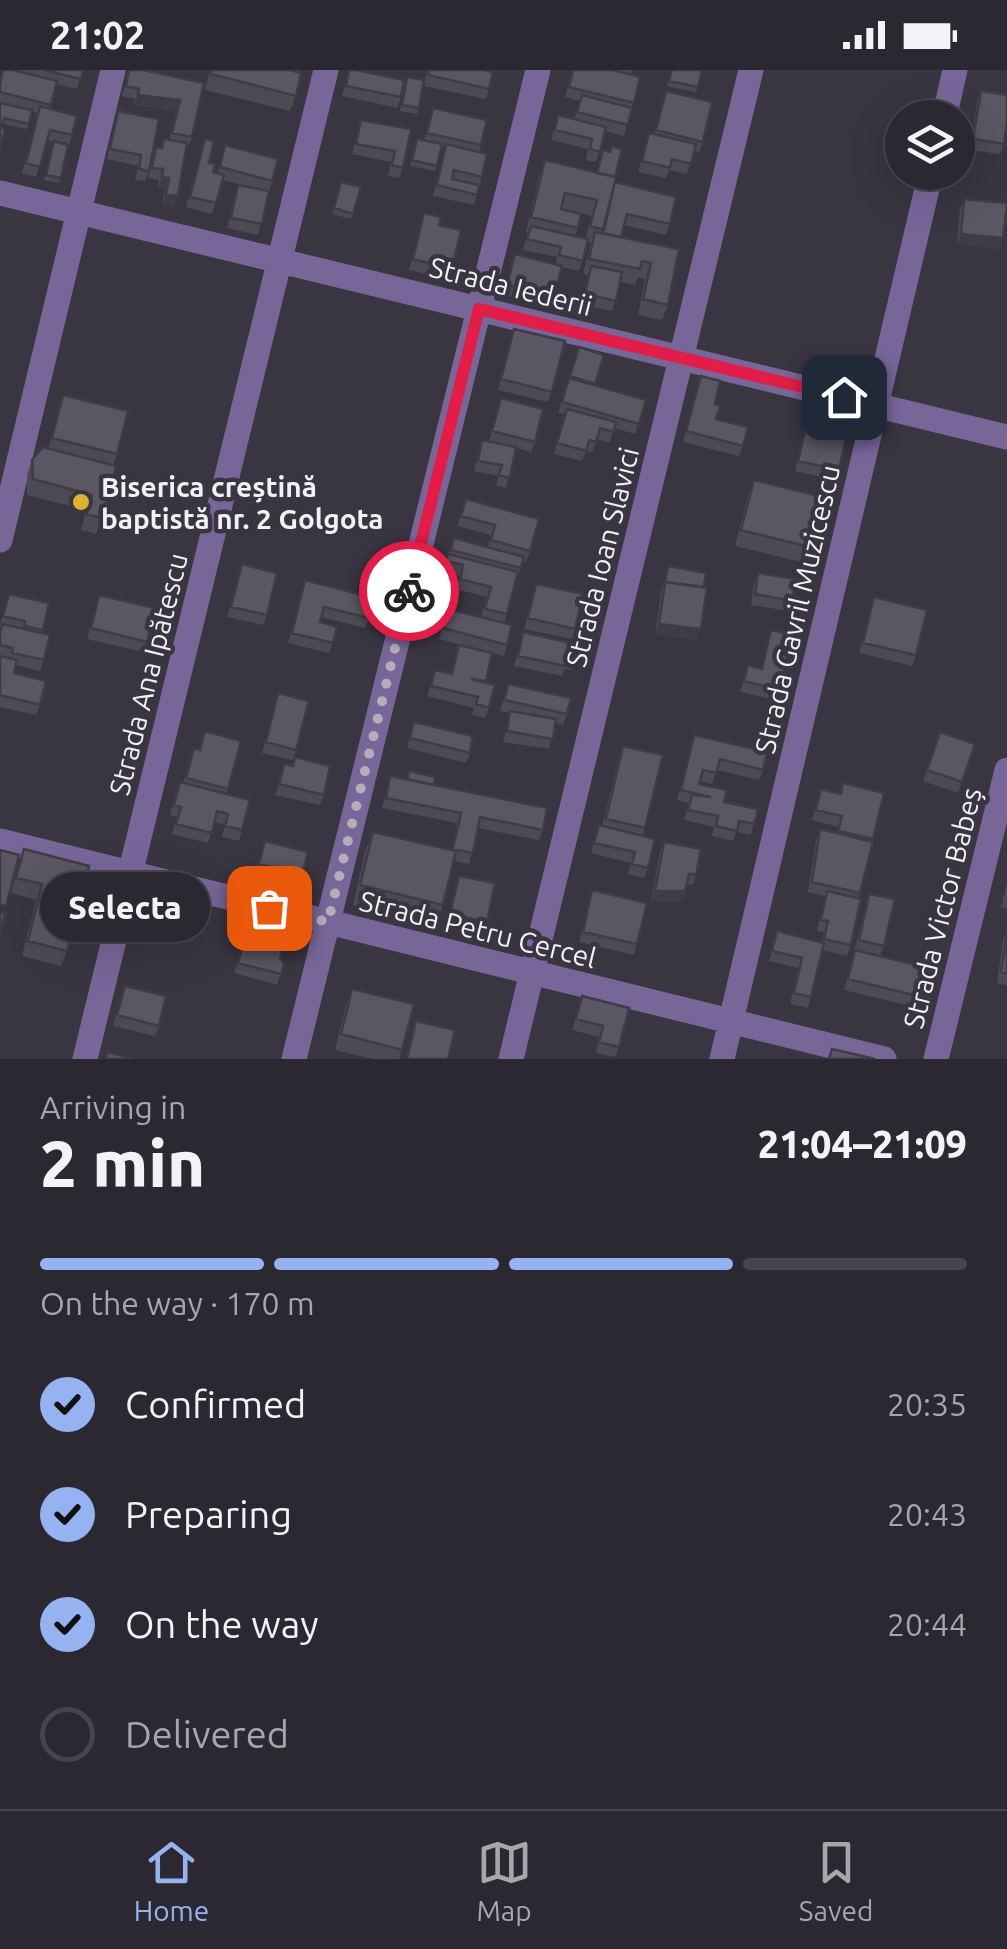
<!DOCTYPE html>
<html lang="en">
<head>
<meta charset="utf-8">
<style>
	body { margin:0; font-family:Ubuntu,sans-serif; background:#333039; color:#f1f3f6; height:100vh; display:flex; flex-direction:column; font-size:38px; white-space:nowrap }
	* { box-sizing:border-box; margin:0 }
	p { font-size:32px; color:#a6a6ab }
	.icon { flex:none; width:55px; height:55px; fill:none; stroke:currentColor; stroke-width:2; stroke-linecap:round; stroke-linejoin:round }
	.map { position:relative; height:989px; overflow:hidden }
	.sheet { display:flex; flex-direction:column; background:#2b2831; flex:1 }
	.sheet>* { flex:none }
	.fabs { position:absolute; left:885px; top:30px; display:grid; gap:20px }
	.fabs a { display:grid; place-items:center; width:90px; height:90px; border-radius:50%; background:#2b2831; box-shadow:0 10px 40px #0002,0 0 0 2px #47444d; font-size:50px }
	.pin { position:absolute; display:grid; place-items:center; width:85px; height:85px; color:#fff; margin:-42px; border-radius:20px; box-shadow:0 5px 15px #0006 }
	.courier { position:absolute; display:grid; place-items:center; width:100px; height:100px; margin:-50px; border:8px solid #e11d48; border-radius:50%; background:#fff; color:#222; box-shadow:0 2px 12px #0007 }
	.bubble { position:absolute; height:70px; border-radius:35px; background:#2b2831; box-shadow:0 10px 40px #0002,0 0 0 2px #47444d; font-size:32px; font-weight:800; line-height:70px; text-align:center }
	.overview em { font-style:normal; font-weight:800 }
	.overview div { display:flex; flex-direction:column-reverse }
	.overview { display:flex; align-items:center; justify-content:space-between; height:170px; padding:0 40px }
	h1 { font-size:65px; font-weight:800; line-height:75px }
	.bar { display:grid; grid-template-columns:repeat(4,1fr); gap:15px 10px; align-content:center; height:120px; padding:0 40px }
	.bar i { height:12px; border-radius:8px; background:#47444d }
	.bar .active { background:#95b2f1 }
	.bar p { grid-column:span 4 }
	ol { padding:0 40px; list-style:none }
	li { display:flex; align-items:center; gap:30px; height:110px }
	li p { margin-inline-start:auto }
	li .icon { padding:10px; border-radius:50%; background:#95b2f1; color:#111; stroke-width:4 }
	li:last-child { color:#a6a6ab }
	li i { width:55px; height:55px; border:5px solid #47444d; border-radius:50% }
	.status { display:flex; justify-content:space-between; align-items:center; height:70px; padding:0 50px; background:#2b2831; direction:ltr }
	.status svg { height:28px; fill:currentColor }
	.dock { display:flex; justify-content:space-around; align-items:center; height:140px; border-top:2px solid #47444d; background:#2b2831; font-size:28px; color:#a6a6ab }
	.dock a { display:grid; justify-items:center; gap:5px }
	.dock .active { color:#95b2f1 }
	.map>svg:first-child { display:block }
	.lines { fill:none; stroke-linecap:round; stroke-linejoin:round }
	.minor { stroke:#786699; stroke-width:25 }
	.wall { fill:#4d4a55; fill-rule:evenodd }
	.shaded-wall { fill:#3f3c45 }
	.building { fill:#5a5663; stroke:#3f3c45; stroke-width:2.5 }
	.done { stroke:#b2afb8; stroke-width:10; stroke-dasharray:0 18 }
	.route { stroke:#e11d48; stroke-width:12 }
	.poi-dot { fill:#dbb233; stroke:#393541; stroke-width:4 }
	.labels { text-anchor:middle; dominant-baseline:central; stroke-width:9; stroke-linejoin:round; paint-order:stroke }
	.street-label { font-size:28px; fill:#f3f0f8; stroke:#393541 }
	.poi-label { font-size:28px; font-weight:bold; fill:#f3f0f8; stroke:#393541; text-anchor:start }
</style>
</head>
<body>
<div class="status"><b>21:02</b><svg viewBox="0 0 49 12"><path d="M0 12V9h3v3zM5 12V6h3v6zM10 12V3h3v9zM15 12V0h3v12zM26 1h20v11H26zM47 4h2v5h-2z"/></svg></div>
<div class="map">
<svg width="1007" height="989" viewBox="0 0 1007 989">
	<rect width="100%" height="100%" fill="#393541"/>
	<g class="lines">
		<path class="minor" d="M944,48L955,0
			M0,123L1007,367
			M0,470L113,0
			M0,771L884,989
			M85,989L326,0
			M294,989L538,0
			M511,989L751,0
			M722,989L931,102
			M936,989L1007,700"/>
	</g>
	<path class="wall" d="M3,0H83L77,19L56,14L50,39L72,65L59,113L44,110L53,72L47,70L36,107L22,103L38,43L32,42L27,59L3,54L0,80V8Z
		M129,0L204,13L192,67L188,77H186L174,137L162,135L165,119L158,118L159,110L148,108L152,87L156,77H160L164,69L169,70L176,41L134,35L135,29L122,26Z
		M210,0H299L296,26L290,41L205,20Z
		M349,0L401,27L397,38L342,26Z
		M427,0H484L489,19L486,29L424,16Z
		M572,0H632L631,5L640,7L624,66L605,61L596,92L586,90L588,79L551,70L558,45L574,49L580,31L565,27Z
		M671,0H702L696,22L667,16Z
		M407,7L419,38L417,44L400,41Z
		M666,21L703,72L699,82L694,81L687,104L669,100L666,108L638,102L649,63L654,64Z
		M981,21L1004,74L1000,84L970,80L977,32Z
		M433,38L481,75L479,82L482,107L474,135L433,126L445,78L441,77L435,101L410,96L415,74L424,70Z
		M118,41L149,101L145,111L135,110L138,96L107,89Z
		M361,50L411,59L403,98L399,108L388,106L391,92L352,84Z
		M205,69L209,93L213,102L217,103L225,75L272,111L258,165L227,158L238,115L263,120L222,110L212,144L186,137Z
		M545,90L615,107V112L670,154L666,165L624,155L621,167L679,179L668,235L662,250L638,245L645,209L638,207L635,215L620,212L612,241L581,235L588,205L583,204L591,173L588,172L579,201L562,197L550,237L503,225L515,184L556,194L557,187L523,180L528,163L526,162L539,106ZM561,138L591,146L586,169L575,166L578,158Z
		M341,112L361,117L351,149L332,144Z
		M964,129L1000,179L957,174L960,139Z
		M424,143L439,155L452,199L448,209L409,200Z
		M514,259L552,322L548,332L498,320Z
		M604,285L595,315L646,330L635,364L614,358L610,373L597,369L592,382L586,381L582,391L554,384L565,344L558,343L575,288Z
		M701,306L715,334L716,349L743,376L739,386L683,372Z
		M63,325L117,384L113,395L102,448L96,464L81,460L86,440L27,425V405L32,390L48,379Z
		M501,328L535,372L531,382L516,378L506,418L496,416L498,406L474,401L482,370L489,372Z
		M811,335L839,400L835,410L795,401Z
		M754,410L814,478L809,494L735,476L748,426Z
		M466,429L530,481L526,492L523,491L504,553L507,575L504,586L439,569L448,539L481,547L487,527L456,519L460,506L442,501L454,468L488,477L491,465L457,456Z
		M242,494L267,545L263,555L227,547Z
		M668,496L704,517L697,570L655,564L661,522Z
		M758,503L792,531L789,541L751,535L754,513Z
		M305,510L369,548L365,558L321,547L320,552L333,573L329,583L288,573Z
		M536,514L575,559L572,569L524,559Z
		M9,524L49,533L42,563L44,590L40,601L16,595L14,603L40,635L36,645L0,637V554Z
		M99,525L147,572L143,582L87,569Z
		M874,527L916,585L912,596L859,583Z
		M771,560L780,620L776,630L740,622L748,595L761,598Z
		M523,562L576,590L572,600L565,599L562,606L514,596Z
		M459,575L485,613L489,638L485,648L472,645L474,638L427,626L435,600L451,604Z
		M508,614L567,644L563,655L556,653L549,679L503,672L510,643L500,641Z
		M278,623L296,680L293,690L262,683Z
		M414,652L470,683L466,693L407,678Z
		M205,661L241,671L226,724L242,760L239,771L222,767L225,755L214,752L208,773L172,764L177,747L170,745L176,723L180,712L183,713L194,678L199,679Z
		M940,662L975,674L958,723L923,711Z
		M694,665L763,700L759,710L717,700L712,714L700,711L699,714L754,754L751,765L736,762L733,771L712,766L714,757L684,750L689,733L677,730Z
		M623,676L645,758L643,766L648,798L644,808L628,804L631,793L591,783L599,755L602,756L618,691Z
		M295,687L324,725L320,735L275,725L284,694L292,696Z
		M390,706L434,715L543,760L539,770L478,758L469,794L454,791L443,835L436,855L353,835L365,781L373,762L452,780L457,753L382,738Z
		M843,713L884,723L858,828L851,875L847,886L822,880L808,938L790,934L798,898L769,891L777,861L822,872L824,862L817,861L825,826L808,822L816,770L820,759L836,763L838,757L812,750L821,719L840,723Z
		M265,771L302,804L299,815L255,804Z
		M664,772L696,805L693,815L687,814L682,832L651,831L660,782Z
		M24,779L89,796L67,881L61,896L22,886L36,830L11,823Z
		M459,806L487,852L483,863L446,855Z
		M1007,813V839L1001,837Z
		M592,820L637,874L634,885L579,872Z
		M869,824L884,876L880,886L922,927L918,938L844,920Z
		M252,842L284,894L277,915L234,903Z
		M1007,858V915L997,913L1003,870Z
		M125,916L159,956L155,966L113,956Z
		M352,919L402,980L399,989H373L335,980L346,934Z
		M582,926L619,977L615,987L596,983L599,967L572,960Z"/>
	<path class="shaded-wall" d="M138,25L180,30L176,41L134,35Z
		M162,107L169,108L165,119L158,118Z
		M166,125L178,126L174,137L162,135Z
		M961,164L1003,168L1000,179L957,174Z
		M659,554L701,559L697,570L655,564Z
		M655,821H685L682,832L651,831Z"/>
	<path class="building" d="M3,0H13L57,11L51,35L0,22V14Z
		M44,0H83L81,9Z
		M129,0H144L204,13L192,67L172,63L180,30L138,25L139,19L126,16Z
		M212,0H290L301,3L296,26L211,4Z
		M349,0H356L404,10L401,27L346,16Z
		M429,0H484L493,2L489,19L428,5Z
		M573,0H613L640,7L634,33L569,17Z
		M672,0H702L698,17L669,11Z
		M407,7L424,10L419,38L402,35Z
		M666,21L712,32L703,72L656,60Z
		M981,21L1007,25V52L1004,74L973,69Z
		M582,25L632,38L628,55L577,42Z
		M0,33L32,40L29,54L4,48L2,58L0,57Z
		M40,36L77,46L72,65L50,60L40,97L26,93Z
		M433,38L487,50L481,75L427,63Z
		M118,41L159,49L149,101L139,99L141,85L110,79Z
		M558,45L606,57L600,82L590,79L592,69L555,60Z
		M361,50L411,59L403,98L392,95L395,81L356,74Z
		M0,57L5,59L0,80Z
		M649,63L696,74L691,94L672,89L670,98L642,91Z
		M164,69L187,73L178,126L166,125L169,108L162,107L163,99L152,98L156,77L162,78Z
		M205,69L214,71L209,93L216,94L213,102L224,105L216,133L190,127Z
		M417,69L442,74L437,96L412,90Z
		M54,71L68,75L61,108L46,105Z
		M446,74L487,84L482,107L454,100L452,109L479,115L477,125L437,115Z
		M225,75L278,89L272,111L220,97Z
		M612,76L622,79L615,107L597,103L603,80L610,82Z
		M545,90L616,107L604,160L590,156L597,130L565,123L561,139L581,144L578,158L531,147Z
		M341,112L361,117L353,144L334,138Z
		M615,112L676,127L670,154L627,144L621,167L602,163Z
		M238,115L269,121L262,154L231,148Z
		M964,129L1007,133L1003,168L961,164Z
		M424,143L441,147L439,155L461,160L452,199L413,189Z
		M531,156L588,169L583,191L559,185L561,177L527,169Z
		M595,162L679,179L668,235L643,229L651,193L642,191L640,199L589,189Z
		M515,184L562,196L554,227L507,215Z
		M591,196L622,202L616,231L585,224Z
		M514,259L565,271L552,322L501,309Z
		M579,277L604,285L595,314L570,306Z
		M701,306L720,311L715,334L720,336L716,349L748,357L743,376L686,361Z
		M569,308L646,330L639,354L562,332Z
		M63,325L128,341L117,384L52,368Z
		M501,328L543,339L535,372L492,361Z
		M811,335L851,344L839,400L798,391Z
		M567,339L616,352L614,362L600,358L596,372L589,370L586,381L557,373Z
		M482,370L516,377L510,408L499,405L502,395L478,391Z
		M43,377L116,396L102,448L87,444L92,425L33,409L32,390Z
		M754,410L827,428L814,478L741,460Z
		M466,429L539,449L530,481L491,470L495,455L461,446Z
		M454,468L524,487L521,498L451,480Z
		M448,484L518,502L507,544L485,539L491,517L460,509L463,495L446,491Z
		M242,494L277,503L267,545L231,537Z
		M668,496L706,503L704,517L665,512Z
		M758,503L796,509L792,531L755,524Z
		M305,510L374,528L369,548L324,537L320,552L337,557L333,573L292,563Z
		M665,512L707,518L701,559L659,554Z
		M536,514L583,524L575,559L528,548Z
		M9,524L49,533L43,560L24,556L25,551L3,546Z
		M99,525L155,538L147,572L91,558Z
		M874,527L927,540L916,585L863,573Z
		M448,539L512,555L507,575L443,558Z
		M2,554L50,565L44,590L12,583L13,578L0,575V564Z
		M771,560L793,565L780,620L744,611L748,595L762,599Z
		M523,562L579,575L576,590L567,588L566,596L518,586Z
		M459,575L492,583L486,611L471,609L495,615L489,638L476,634L478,627L431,616L435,600L452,604Z
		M0,586L17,590L14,603L46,611L40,635L0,625Z
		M508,614L571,628L567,644L504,630Z
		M278,623L309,631L296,680L266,672Z
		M510,641L556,649L553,669L507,661Z
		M414,652L473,666L470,683L410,668Z
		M205,661L241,671L228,719L186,708L194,678L200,680Z
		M940,662L975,674L962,712L927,700Z
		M694,665L767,682L763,700L720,689L716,703L703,700L699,714L727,720L724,732L758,739L754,754L739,751L737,761L716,756L718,746L688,740L692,725L711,727L681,720Z
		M623,676L663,685L645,758L606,749Z
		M295,687L330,696L324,725L279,714L284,694L293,696Z
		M409,701L435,707L434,715L407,709Z
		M390,706L547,738L543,760L480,747L473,783L453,779L461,743L386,728Z
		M180,712L250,730L242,760L225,756L228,744L217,741L212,763L176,754L181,737L174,735Z
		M843,713L884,723L873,769L838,761L842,746L816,740L821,719L841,724Z
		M599,755L655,769L648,798L632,794L635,782L594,773Z
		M820,759L873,772L860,823L812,812Z
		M373,762L456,781L443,835L360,815Z
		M265,771L308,782L302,804L259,794Z
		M664,772L701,779L696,805L689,804L685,821H655Z
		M24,779L89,796L67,881L28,871L42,814L16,808Z
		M0,780L19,785L6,836L0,835Z
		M459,806L495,813L487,852L450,844Z
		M592,820L647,833L637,874L583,862Z
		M827,821L861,829L851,875L824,869L828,851L821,850Z
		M869,824L895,829L884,876L859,870Z
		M0,842L5,843L0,864Z
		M252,842L290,851L280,888L284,894L281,904L238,893Z
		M777,861L824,873L811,927L794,923L802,888L772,881Z
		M1007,861V904L1001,902Z
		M855,880L929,898L922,927L848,909Z
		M125,916L166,926L159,956L117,945Z
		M352,919L414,934L402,980L341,964Z
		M582,926L629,938L619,977L599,972L603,956L576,949Z
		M416,951L455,960L448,989H407Z
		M832,979L875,989H829Z
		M107,982L134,989H106Z"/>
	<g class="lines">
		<path class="done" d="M269,838L328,852L409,521"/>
		<path class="route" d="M409,521L479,239L844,327"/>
	</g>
	<circle class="poi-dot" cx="81" cy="432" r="10"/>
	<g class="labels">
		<g class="street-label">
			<text transform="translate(511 216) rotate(14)">Strada Iederii</text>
			<text transform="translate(602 487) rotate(-76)">Strada Ioan Slavici</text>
			<text transform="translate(797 539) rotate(-77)">Strada Gavril Muzicescu</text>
			<text transform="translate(148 604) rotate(-76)">Strada Ana Ipătescu</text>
			<text transform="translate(942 838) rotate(-76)">Strada Victor Babeș</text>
			<text transform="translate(478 859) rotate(14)">Strada Petru Cercel</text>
		</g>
		<g class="poi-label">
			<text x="101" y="416">Biserica creștină<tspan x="101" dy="32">baptistă nr. 2 Golgota</tspan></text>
		</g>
	</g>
</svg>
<div class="fabs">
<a><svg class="icon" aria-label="layers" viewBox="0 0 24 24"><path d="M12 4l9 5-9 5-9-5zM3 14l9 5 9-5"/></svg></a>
</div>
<div class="pin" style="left:269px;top:838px;background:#ea580c"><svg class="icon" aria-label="bag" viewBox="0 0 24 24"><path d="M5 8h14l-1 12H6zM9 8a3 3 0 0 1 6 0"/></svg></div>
<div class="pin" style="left:844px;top:327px;background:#1f2937"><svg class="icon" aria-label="home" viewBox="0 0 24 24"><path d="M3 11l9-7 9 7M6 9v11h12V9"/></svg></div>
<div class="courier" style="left:409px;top:521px"><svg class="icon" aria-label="bike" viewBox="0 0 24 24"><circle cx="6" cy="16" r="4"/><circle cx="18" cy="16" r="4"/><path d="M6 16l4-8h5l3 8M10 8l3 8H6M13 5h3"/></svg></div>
<div class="bubble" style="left:40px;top:802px;width:170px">Selecta</div>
</div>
<section class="sheet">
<div class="overview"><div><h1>2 min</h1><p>Arriving in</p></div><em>21:04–21:09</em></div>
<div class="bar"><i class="active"></i><i class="active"></i><i class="active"></i><i></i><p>On the way · 170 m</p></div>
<ol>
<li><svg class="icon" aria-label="check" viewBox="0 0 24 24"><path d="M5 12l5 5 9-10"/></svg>Confirmed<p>20:35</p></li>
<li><svg class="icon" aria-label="check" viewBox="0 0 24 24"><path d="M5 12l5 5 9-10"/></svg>Preparing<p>20:43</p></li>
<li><svg class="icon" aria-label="check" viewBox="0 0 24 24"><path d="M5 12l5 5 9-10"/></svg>On the way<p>20:44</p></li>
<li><i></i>Delivered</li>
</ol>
</section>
<nav class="dock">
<a class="active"><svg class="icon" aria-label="home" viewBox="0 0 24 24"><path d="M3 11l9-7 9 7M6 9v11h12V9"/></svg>Home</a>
<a><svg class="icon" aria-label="map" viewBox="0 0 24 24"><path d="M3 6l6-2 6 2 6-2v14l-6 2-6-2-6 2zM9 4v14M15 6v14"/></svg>Map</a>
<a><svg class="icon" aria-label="saved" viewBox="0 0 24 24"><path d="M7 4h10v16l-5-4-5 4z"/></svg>Saved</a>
</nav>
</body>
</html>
